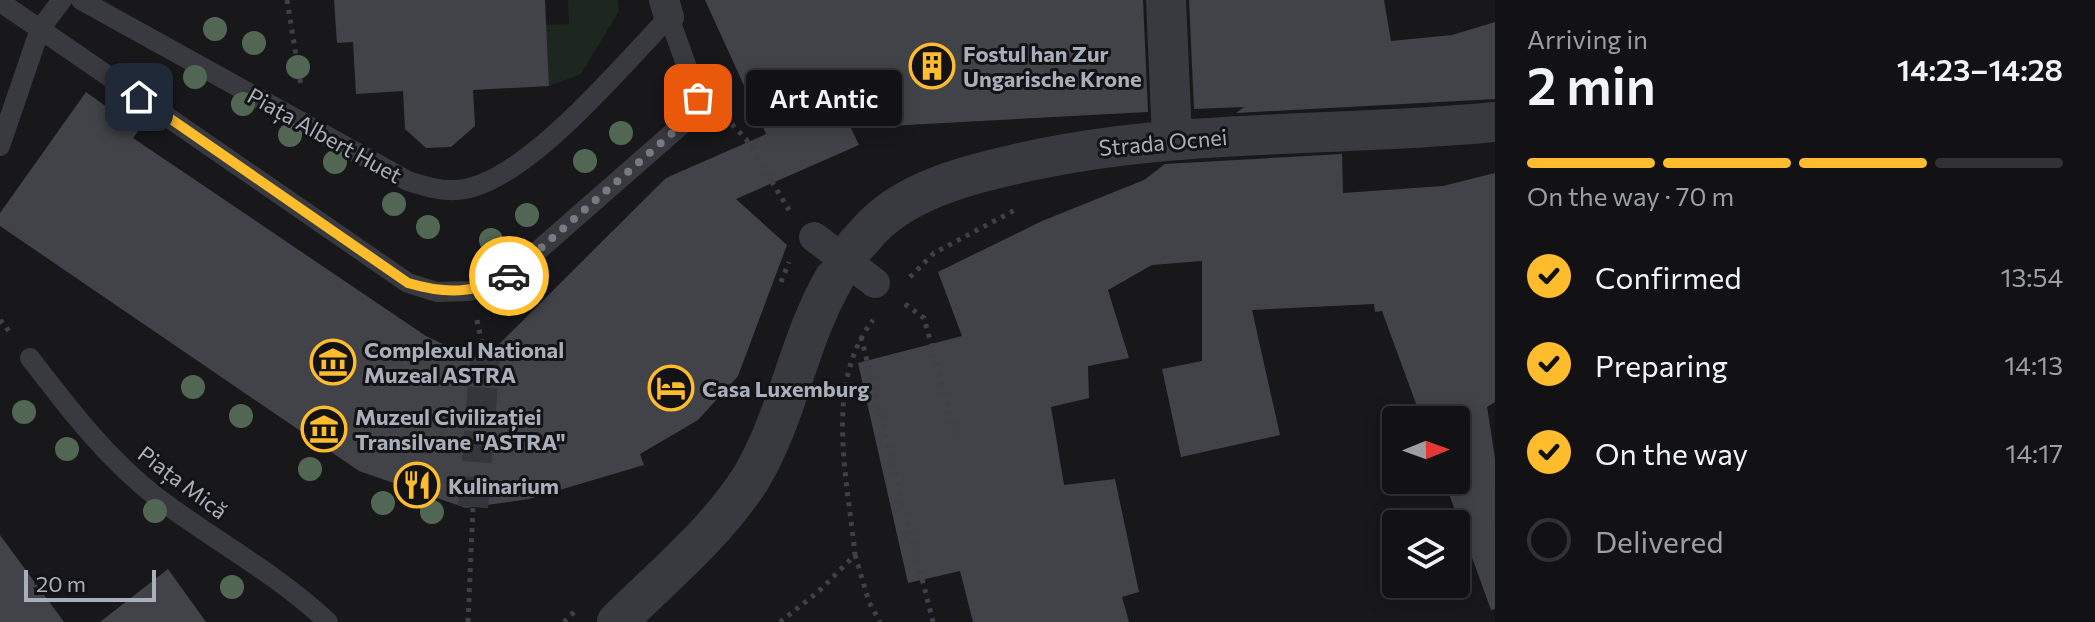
<!DOCTYPE html>
<html lang="en">
<head>
<meta charset="utf-8">
<style>
	body { margin:0; font-family:Commissioner,sans-serif; background:#1b1b1d; color:#f1f3f6; height:100vh; display:flex; flex-direction:column; font-size:30px; white-space:nowrap }
	* { box-sizing:border-box; margin:0 }
	p { font-size:26px; color:#9c9ea0 }
	.icon { flex:none; width:44px; height:44px; fill:none; stroke:currentColor; stroke-width:2; stroke-linecap:round; stroke-linejoin:round }
	.map { position:relative; flex:1; overflow:hidden }
	.details { display:flex; flex-direction:column; background:#121214; width:600px }
	.details>* { flex:none }
	.needle { width:52px; rotate:89deg }
	.tools { position:absolute; left:1382px; top:406px; display:grid; gap:16px }
	.tools a { display:grid; place-items:center; width:88px; height:88px; border-radius:8px; background:#121214; box-shadow:0 4px 20px #0003,0 0 0 2px #313234; font-size:40px }
	.scale { position:absolute; left:24px; bottom:20px; width:132px; box-sizing:border-box; padding-left:8px; border:4px solid #a9aebb; border-top:0; font-size:22px; line-height:28px; white-space:nowrap; color:#a9aebb; -webkit-text-stroke:6px #131316; paint-order:stroke }
	.pin { position:absolute; display:grid; place-items:center; width:68px; height:68px; color:#fff; margin:-34px; border-radius:16px; box-shadow:0 4px 12px #0006 }
	.courier { position:absolute; display:grid; place-items:center; width:80px; height:80px; margin:-40px; border:6px solid #ffbc2c; border-radius:50%; background:#fff; color:#222; box-shadow:0 2px 10px #0007 }
	.bubble { position:absolute; height:56px; border-radius:8px; background:#121214; box-shadow:0 4px 20px #0003,0 0 0 2px #313234; font-size:26px; font-weight:600; line-height:56px; text-align:center }
	.head em { font-style:normal; font-weight:600 }
	.head div { display:flex; flex-direction:column-reverse }
	.head { display:flex; align-items:center; justify-content:space-between; height:136px; padding:0 32px }
	h1 { font-size:52px; font-weight:600; line-height:60px }
	.bar { display:grid; grid-template-columns:repeat(4,1fr); gap:12px 8px; align-content:center; height:96px; padding:0 32px }
	.bar i { height:10px; border-radius:6px; background:#313234 }
	.bar .current { background:#ffbc2c }
	.bar p { grid-column:span 4 }
	ol { padding:0 32px; list-style:none }
	li { display:flex; align-items:center; gap:24px; height:88px }
	li p { margin-inline-start:auto }
	li .icon { padding:8px; border-radius:50%; background:#ffbc2c; color:#111; stroke-width:4 }
	li:last-child { color:#9c9ea0 }
	li i { width:44px; height:44px; border:4px solid #313234; border-radius:50% }
	main { display:flex; flex:1; min-height:0 }
	.map>svg:first-child { display:block }
	.green { fill:#1d261f }
	.building { fill:#424348 }
	.lines { fill:none; stroke-linecap:round; stroke-linejoin:round }
	.pedestrian-tunnel { stroke:#35363b; stroke-width:30; stroke-dasharray:30 15; stroke-linecap:butt }
	.path { stroke:#3f4147; stroke-width:5; stroke-dasharray:4 6; stroke-linecap:butt }
	.service { stroke:#393a40; stroke-width:20 }
	.pedestrian { stroke:#393a40; stroke-width:30 }
	.minor { stroke:#393a40; stroke-width:40 }
	.pedestrian-bridge { stroke:#393a40; stroke-width:30 }
	.tree { fill:#516754 }
	.done { stroke:#767a83; stroke-width:8; stroke-dasharray:0 14.4 }
	.route { stroke:#ffbc2c; stroke-width:10 }
	.labels { text-anchor:middle; dominant-baseline:central; stroke-width:6; stroke-linejoin:round; paint-order:stroke }
	.poi-label { font-size:22px; font-weight:bold; fill:#a9aebb; stroke:#131316; text-anchor:start }
	.street-label { font-size:22px; fill:#a9aebb; stroke:#131316 }
</style>
</head>
<body>
<main>
<div class="map">
<svg width="1495" height="622" viewBox="0 0 1495 622">
	<rect width="100%" height="100%" fill="#18181b"/>
	<path class="green" d="M568,0H618L619,11L581,74L549,86L546,25L569,24Z"/>
	<path class="building" d="M334,0H545L549,86L473,90L475,126L451,147L426,148L405,129L403,91L356,94L353,42L337,43Z
		M705,0H1143L1148,112L851,128L859,145L736,199L787,245L738,376L698,420L640,454L644,465L529,499L466,508L359,471L0,226V213L86,92L139,130L133,138L426,336L481,362L666,178L766,134Z
		M1189,0H1384L1391,41L1452,35L1495,22V99L1236,113L1244,107L1194,109Z
		M1342,154L1343,193L1443,186L1495,173V402L1487,407L1495,458V609L1491,610L1444,480H1456V420H1422L1382,311L1375,312L1374,304L1252,310L1280,435L1181,457L1162,369L1202,361V261L1152,265L1108,290L1129,358L1088,366L1089,398L1051,407L1064,485L1115,479L1139,592L1122,597L1129,622H973L960,571L908,583L858,363L962,336L938,272L1042,221L1144,180L1165,164Z
		M0,535L64,622H0Z
		M168,569L206,622H100Z"/>
	<g class="lines">
		<path class="pedestrian-tunnel" d="M473,507L485,358"/>
		<path class="path" d="M287,0L301,86
			M725,117L746,139L789,210
			M910,277L934,253L1015,210
			M781,282L789,262
			M905,304L924,318L957,439
			M0,320L12,335
			M477,320L485,358
			M861,337L933,622
			M855,555L869,602L880,622
			M468,622L473,507
			M564,622L575,611
			M780,622L818,592L855,555C848,480 823,385 873,320"/>
		<path class="service" d="M62,0L40,29L408,283L437,292L470,291L509,276L694,114L698,98L669,17C623,64 523,187 456,190C439,191 424,186 408,181L81,0
			M0,2L40,29L0,146
			M30,358C69,409 108,460 159,499C215,541 277,574 328,622"/>
		<path class="pedestrian" d="M664,0L669,17"/>
		<path class="minor" d="M1166,0L1172,138
			M856,245C864,237 872,226 881,219C917,188 971,174 1016,164C1175,127 1334,138 1495,122
			M617,622C662,577 717,532 751,478C788,416 798,341 834,279"/>
		<path class="pedestrian-bridge" d="M814,237L875,283"/>
	</g>
	<g class="tree">
		<circle cx="215" cy="29" r="12"/>
		<circle cx="254" cy="43" r="12"/>
		<circle cx="298" cy="67" r="12"/>
		<circle cx="195" cy="77" r="12"/>
		<circle cx="243" cy="104" r="12"/>
		<circle cx="621" cy="133" r="12"/>
		<circle cx="290" cy="135" r="12"/>
		<circle cx="585" cy="161" r="12"/>
		<circle cx="335" cy="162" r="12"/>
		<circle cx="394" cy="204" r="12"/>
		<circle cx="527" cy="215" r="12"/>
		<circle cx="428" cy="227" r="12"/>
		<circle cx="491" cy="240" r="12"/>
		<circle cx="193" cy="387" r="12"/>
		<circle cx="24" cy="412" r="12"/>
		<circle cx="241" cy="416" r="12"/>
		<circle cx="67" cy="449" r="12"/>
		<circle cx="310" cy="469" r="12"/>
		<circle cx="383" cy="503" r="12"/>
		<circle cx="155" cy="511" r="12"/>
		<circle cx="432" cy="512" r="12"/>
		<circle cx="232" cy="587" r="12"/>
	</g>
	<g class="lines">
		<path class="done" d="M509,276L694,114L698,98"/>
		<path class="route" d="M139,97L408,283C445,294 474,294 509,276"/>
	</g>
	<defs>
		<g id="building-ring" transform="scale(2.3)"><circle r="9.5" fill="#131316" stroke="#ffbc2c" stroke-width="1.5"/><path d="M-4-6H4V6H1V3H-1V6H-4ZM-2.5-4.3h1.7v1.8h-1.7ZM.8-4.3h1.7v1.8H.8ZM-2.5-1h1.7V.8h-1.7ZM.8-1h1.7V.8H.8Z" fill="#ffbc2c"/></g>
		<g id="museum-ring" transform="scale(2.3)"><circle r="9.5" fill="#131316" stroke="#ffbc2c" stroke-width="1.5"/><path d="M0-6L6-3V-2H-6V-3ZM-5-1h2V3h-2ZM-1-1h2V3h-2ZM3-1h2V3H3ZM-6 4H6V6H-6Z" fill="#ffbc2c"/></g>
		<g id="hotel-ring" transform="scale(2.3)"><circle r="9.5" fill="#131316" stroke="#ffbc2c" stroke-width="1.5"/><path d="M-6-4.5h1.5V1H6V5H4.5V3h-9V5H-6ZM-4 0a1.8 1.8 0 1 1 3.6 0ZM.5 0V-2.5h3Q6-2.5 6 0Z" fill="#ffbc2c"/></g>
		<g id="restaurant-ring" transform="scale(2.3)"><circle r="9.5" fill="#131316" stroke="#ffbc2c" stroke-width="1.5"/><path d="M-5-6h1v4h1v-4h1v4h1v-4h1v5L-1.5 .5V6h-2V.5L-5-1ZM5-6V6H3V1.5H1.5Q1.5-4 5-6Z" fill="#ffbc2c"/></g>
	</defs>
	<g fill-rule="evenodd">
		<use href="#building-ring" x="932" y="66"/>
		<use href="#museum-ring" x="333" y="362"/>
		<use href="#hotel-ring" x="671" y="388"/>
		<use href="#museum-ring" x="324" y="429"/>
		<use href="#restaurant-ring" x="417" y="485"/>
	</g>
	<g class="labels">
		<g class="poi-label">
			<text x="963" y="53">Fostul han Zur<tspan x="963" dy="25">Ungarische Krone</tspan></text>
			<text x="364" y="349">Complexul National<tspan x="364" dy="25">Muzeal ASTRA</tspan></text>
			<text x="702" y="388">Casa Luxemburg</text>
			<text x="355" y="416">Muzeul Civilizației<tspan x="355" dy="25">Transilvane "ASTRA"</tspan></text>
			<text x="448" y="485">Kulinarium</text>
		</g>
		<g class="street-label">
			<text transform="translate(325 135) rotate(29)">Piața Albert Huet</text>
			<text transform="translate(1163 142) rotate(-5)">Strada Ocnei</text>
			<text transform="translate(183 482) rotate(37)">Piața Mică</text>
		</g>
	</g>
</svg>
<div class="tools">
<a><svg class="needle" viewBox="-14 -14 28 28"><path d="M0-13l5 13h-10z" fill="#e53935"/><path d="M0 13l5-13h-10z" fill="#9c9ea0"/></svg></a>
<a><svg class="icon" aria-label="layers" viewBox="0 0 24 24"><path d="M12 4l9 5-9 5-9-5zM3 14l9 5 9-5"/></svg></a>
</div>
<div class="scale">20 m</div>
<div class="pin" style="left:698px;top:98px;background:#ea580c"><svg class="icon" aria-label="bag" viewBox="0 0 24 24"><path d="M5 8h14l-1 12H6zM9 8a3 3 0 0 1 6 0"/></svg></div>
<div class="pin" style="left:139px;top:97px;background:#1f2937"><svg class="icon" aria-label="home" viewBox="0 0 24 24"><path d="M3 11l9-7 9 7M6 9v11h12V9"/></svg></div>
<div class="courier" style="left:509px;top:276px"><svg class="icon" aria-label="car" viewBox="0 0 24 24"><path d="M5 17H2v-5l4-1 3-4h7l3 4 3 1v5h-3M9 17h6M6 11h13"/><circle cx="7" cy="17" r="2"/><circle cx="17" cy="17" r="2"/></svg></div>
<div class="bubble" style="left:746px;top:70px;width:156px">Art Antic</div>
</div>
<section class="details">
<div class="head"><div><h1>2 min</h1><p>Arriving in</p></div><em>14:23–14:28</em></div>
<div class="bar"><i class="current"></i><i class="current"></i><i class="current"></i><i></i><p>On the way · 70 m</p></div>
<ol>
<li><svg class="icon" aria-label="check" viewBox="0 0 24 24"><path d="M5 12l5 5 9-10"/></svg>Confirmed<p>13:54</p></li>
<li><svg class="icon" aria-label="check" viewBox="0 0 24 24"><path d="M5 12l5 5 9-10"/></svg>Preparing<p>14:13</p></li>
<li><svg class="icon" aria-label="check" viewBox="0 0 24 24"><path d="M5 12l5 5 9-10"/></svg>On the way<p>14:17</p></li>
<li><i></i>Delivered</li>
</ol>
</section>
</main>
</body>
</html>
